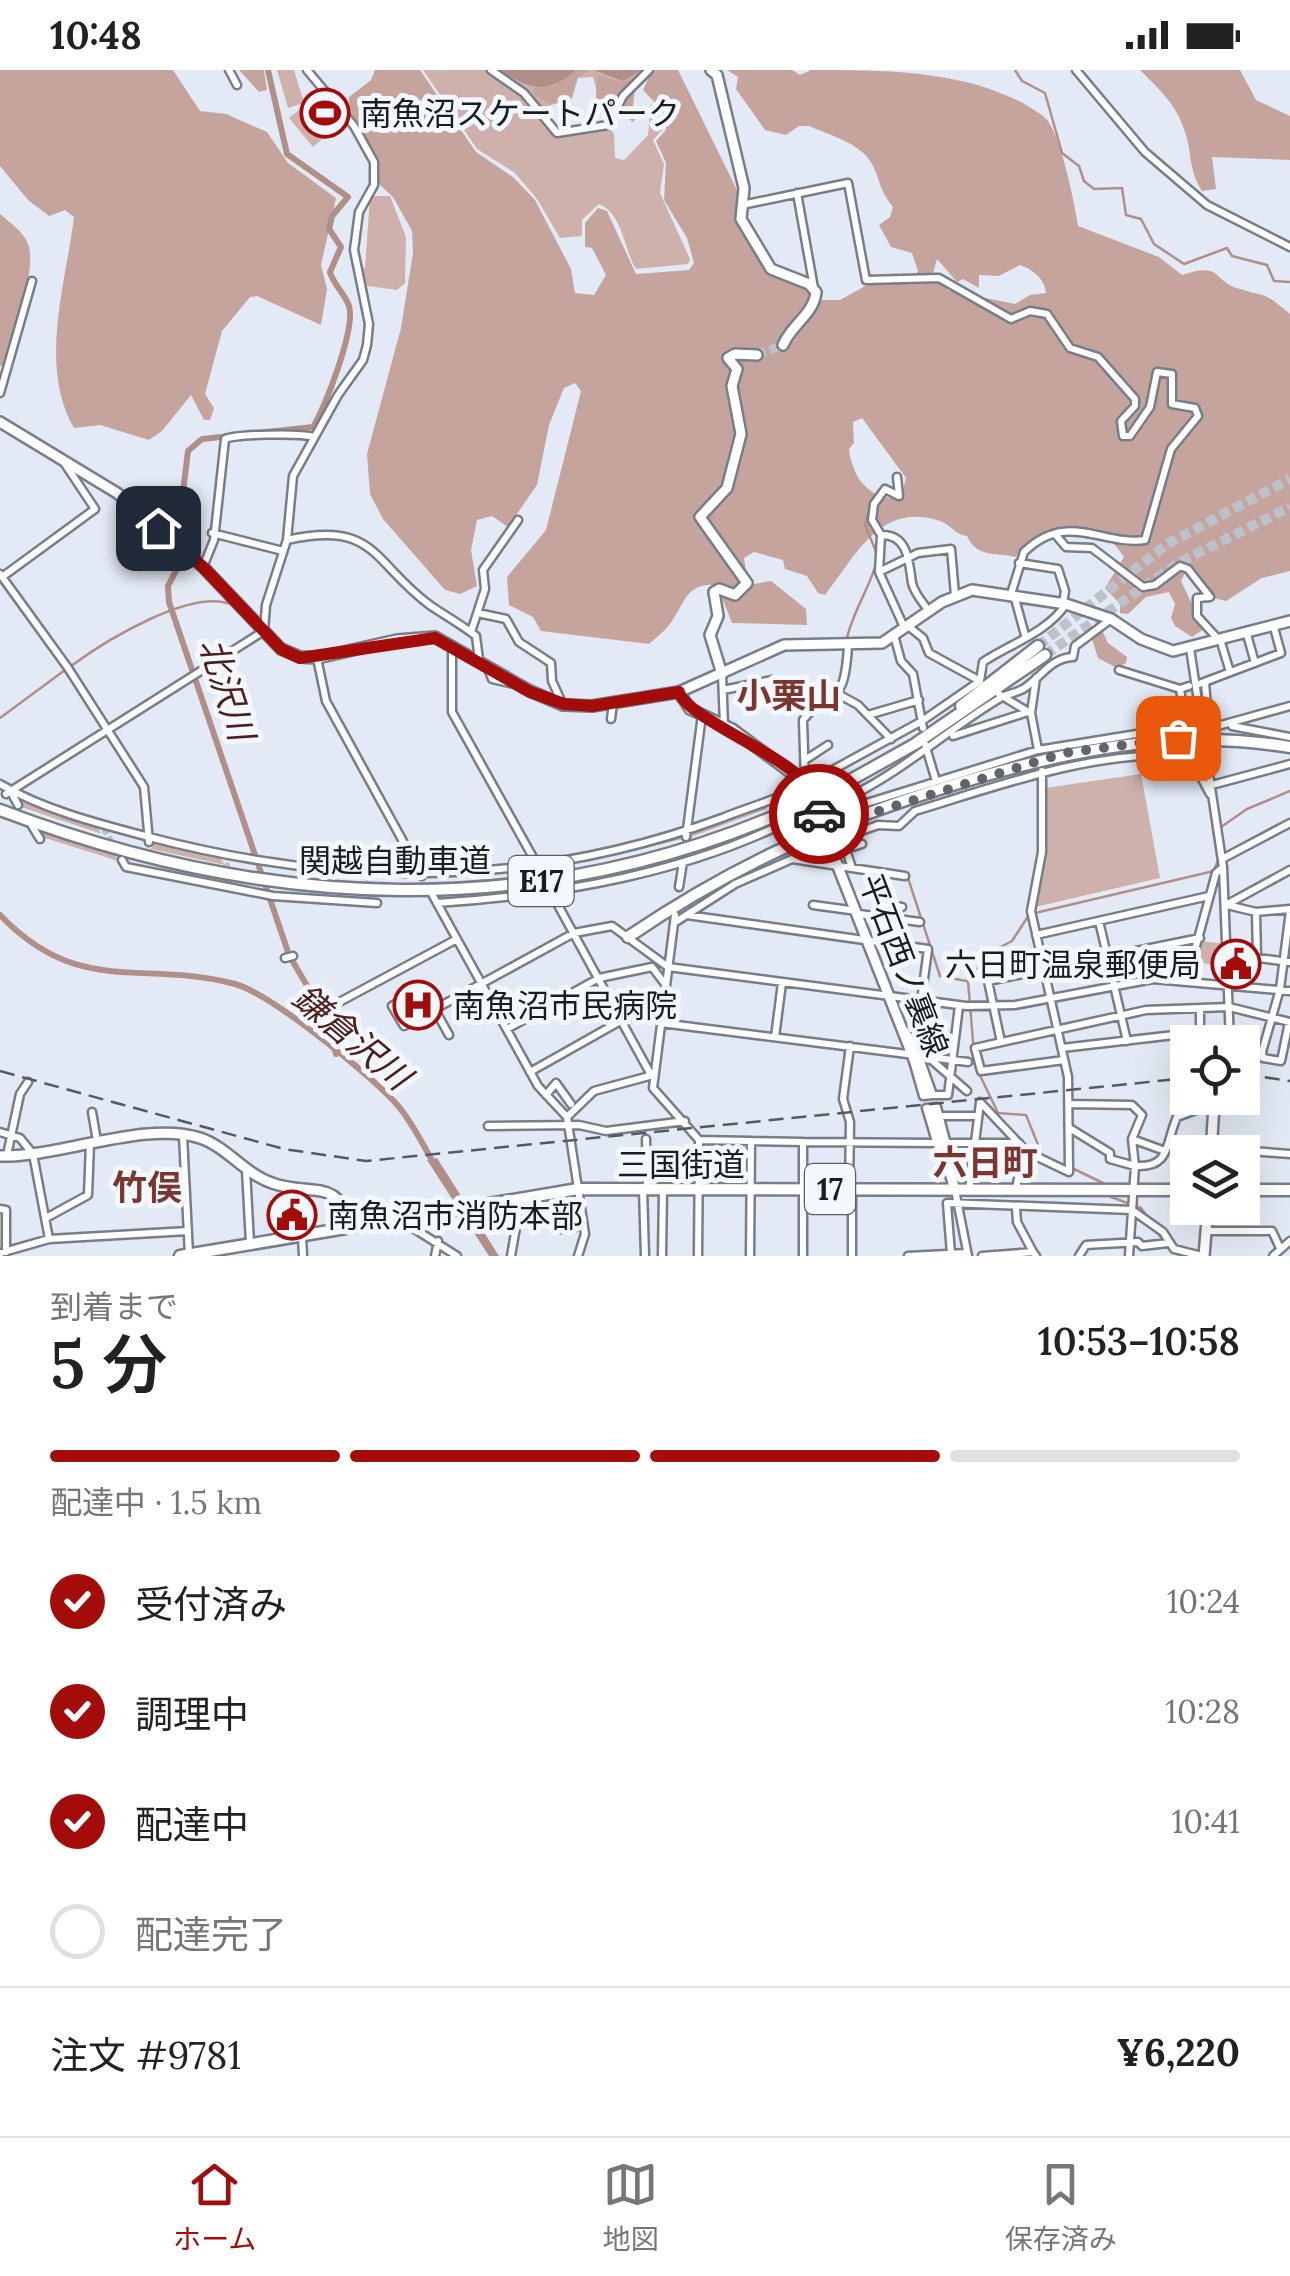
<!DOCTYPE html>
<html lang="ja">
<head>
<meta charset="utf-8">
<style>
	body { margin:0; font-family:Lora,"Noto Sans JP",serif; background:#f2f2f2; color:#222; height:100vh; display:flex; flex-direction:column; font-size:38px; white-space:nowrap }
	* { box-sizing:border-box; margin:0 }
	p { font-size:32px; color:#767676 }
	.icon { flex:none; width:55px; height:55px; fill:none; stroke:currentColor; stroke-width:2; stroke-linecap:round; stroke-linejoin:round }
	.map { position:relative; height:1186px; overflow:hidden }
	.details { display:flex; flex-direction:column; background:#fff; flex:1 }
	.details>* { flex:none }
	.tools { position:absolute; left:1170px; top:955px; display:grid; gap:20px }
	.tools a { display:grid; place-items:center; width:90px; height:90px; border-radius:0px; background:#fff; box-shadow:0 10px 40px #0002; font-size:50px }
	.pin { position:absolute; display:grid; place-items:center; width:85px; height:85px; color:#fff; margin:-42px; border-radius:20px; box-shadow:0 5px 15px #0006 }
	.courier { position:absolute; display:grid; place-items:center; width:100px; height:100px; margin:-50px; border:8px solid #a30c09; border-radius:50%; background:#fff; color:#222; box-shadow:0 2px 12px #0007 }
	.overview em { font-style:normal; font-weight:600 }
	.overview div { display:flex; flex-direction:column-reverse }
	.overview { display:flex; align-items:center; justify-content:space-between; height:170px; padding:0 50px }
	h1 { font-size:65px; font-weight:600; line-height:75px }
	.bar { display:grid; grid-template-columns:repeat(4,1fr); gap:15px 10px; align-content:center; height:120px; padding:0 50px }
	.bar i { height:12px; border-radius:8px; background:#e0e0e0 }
	.bar .selected { background:#a30c09 }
	.bar p { grid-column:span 4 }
	.line { display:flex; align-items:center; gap:25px; padding:0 50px; border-top:2px solid #e0e0e0 }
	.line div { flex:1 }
	ol { padding:0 50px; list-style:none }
	li { display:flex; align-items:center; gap:30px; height:110px }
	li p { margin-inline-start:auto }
	li .icon { padding:10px; border-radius:50%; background:#a30c09; color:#fff; stroke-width:4 }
	li:last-child { color:#767676 }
	li i { width:55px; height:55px; border:5px solid #e0e0e0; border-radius:50% }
	.status { display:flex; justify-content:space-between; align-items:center; height:70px; padding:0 50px; background:#fff; direction:ltr }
	.status svg { height:28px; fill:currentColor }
	.tabs { display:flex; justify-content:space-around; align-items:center; height:140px; border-top:2px solid #e0e0e0; background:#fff; font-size:28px; color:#767676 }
	.tabs a { display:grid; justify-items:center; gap:5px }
	.tabs .selected { color:#a30c09 }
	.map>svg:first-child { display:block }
	.green { fill:#cfb1ac }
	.forest { fill:#c6a49e; fill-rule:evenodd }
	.water { fill:#b08f89 }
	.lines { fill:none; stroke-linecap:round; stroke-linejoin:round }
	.stream { stroke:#b08f89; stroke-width:2.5 }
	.river { stroke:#b08f89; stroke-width:6 }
	.minor-tunnel { stroke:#bcc1ca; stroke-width:6; stroke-dasharray:6 3; stroke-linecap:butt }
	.major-tunnel { stroke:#bcc1ca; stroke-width:9; stroke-dasharray:9 4.5; stroke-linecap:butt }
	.highway-tunnel { stroke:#bcc1ca; stroke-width:10; stroke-dasharray:10 5; stroke-linecap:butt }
	.minor-casing { stroke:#787e88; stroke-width:11 }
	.major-casing { stroke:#787e88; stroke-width:14 }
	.highway-casing { stroke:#787e88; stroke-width:15 }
	.minor { stroke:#fff; stroke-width:6 }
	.major { stroke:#fff; stroke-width:9 }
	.highway { stroke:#fff; stroke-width:10 }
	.rail { stroke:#56595f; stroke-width:2.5; stroke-dasharray:15 8; stroke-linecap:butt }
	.highway-bridge-casing { stroke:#787e88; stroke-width:15; stroke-linecap:butt }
	.highway-bridge { stroke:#fff; stroke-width:10 }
	.done { stroke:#61646b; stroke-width:10; stroke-dasharray:0 18 }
	.route { stroke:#a30c09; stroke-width:12 }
	.labels { text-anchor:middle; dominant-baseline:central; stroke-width:10; stroke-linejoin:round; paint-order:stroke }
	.shield { fill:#f3f7fe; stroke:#5b5e63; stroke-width:2.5 }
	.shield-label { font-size:30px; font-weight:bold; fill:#1a1c20 }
	.poi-label { font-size:32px; fill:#1a1c20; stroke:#f3f7fe; text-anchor:start }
	.street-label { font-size:32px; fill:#1a1c20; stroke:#f3f7fe }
	.water-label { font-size:35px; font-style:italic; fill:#4f201b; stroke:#f3f7fe }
	.neighbourhood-label { font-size:35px; font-weight:bold; fill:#7d362e; stroke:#f3f7fe }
</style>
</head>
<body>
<div class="status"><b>10:48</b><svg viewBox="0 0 49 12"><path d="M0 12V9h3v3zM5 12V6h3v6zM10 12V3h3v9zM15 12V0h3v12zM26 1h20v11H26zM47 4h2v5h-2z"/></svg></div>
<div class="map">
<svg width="1290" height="1186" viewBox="0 0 1290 1186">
	<rect width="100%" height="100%" fill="#e4eaf5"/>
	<path class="green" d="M277,0H294L304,33L288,38Z
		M423,0H649L617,39L602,42L593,7L578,8L572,29L538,39L557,63L608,55L614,64L615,88L624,90L648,65L651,34L660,42L663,59L653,70L664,94L660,123L690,189L688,194L636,199C624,180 623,144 599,134L582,150V166L560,168L537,129L515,103L477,79Z
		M320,23L343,52L313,77L289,48Z
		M370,126H390L406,167L405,213L397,220L361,215L358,198H365Z
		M1141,704L1160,808L1035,837L1045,784V718Z
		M23,732L95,755L102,764L21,737L18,733Z
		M766,735L767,739L688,768L690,761Z
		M35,757L114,783L118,791L42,767Z
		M679,764L683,769L598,789L599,785Z
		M154,773L220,788L225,795L151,779Z
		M682,784L680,791L608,809L604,804Z
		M1199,871L1227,874V896L1192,892Z"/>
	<path class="forest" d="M0,0H173L200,41L226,44L267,62L288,93L336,128L321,195L327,219L321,255L257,226L250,227L222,261L205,324L214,338L210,350H204L191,325L162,361L149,370L100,355L74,358C38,296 66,213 74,147L65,140L49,146L28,130L0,96Z
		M239,0H264L267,20L259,22Z
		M375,0H420L476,82L513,107L535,130L571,199L575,223L594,225L606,205L592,178L585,177V153L598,138L607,141L636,204L689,200L694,193L687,168L664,130L666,93L656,71L666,60L662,40L643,20L652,0H678L739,124L737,143L760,191L775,207L807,217L818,230H840L876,210L908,214L918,201L912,183L891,177L879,155L890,147L893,137C878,118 881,111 872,94C861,73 829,65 809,56H799L786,65L765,60L736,19L738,7L727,0H792L800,5L811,0C885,0 959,0 1023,33C1030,38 1043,44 1048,51C1062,71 1074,131 1078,156L1159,187L1182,205C1224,191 1211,211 1240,219C1270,228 1264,222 1290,244V501L1262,508L1226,531L1214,528L1192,502L1185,503L1181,511L1204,559L1192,567L1175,556L1171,548L1175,534L1169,522L1146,527L1128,544L1120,543V534L1105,518L1124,487C1095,442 1048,457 1015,487C994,482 977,488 967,466C954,464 951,455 940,451C880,431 856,486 825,525L818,523L807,506L785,499L783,490L754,482L744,488L748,515L771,511L806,539L807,555L732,553L717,515C687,513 686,530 672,551C666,560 657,567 649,574L541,561L533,547L509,535L507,507L546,460L581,321L575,313L564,318L549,355L537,415L508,457L492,446L477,450L471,480L477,516L460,524L445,520L383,449L370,424L367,384L401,258L413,183L412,161L393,127L379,114L374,85L350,43L349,27L371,10ZM937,189L957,212L963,209L979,218V205L999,206L1020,195C1032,199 1045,209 1046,223L1030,225L1015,234L947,220L949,211L933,203ZM862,348L906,408L903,419L891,428C864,425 852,403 849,379L854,373L853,352Z
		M577,0H589L578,7L571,27L550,34L533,24L534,18L554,16Z
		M1140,0H1240L1256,30L1290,46V90L1212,87L1216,119L1202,121C1187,96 1193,84 1184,59C1176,34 1158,18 1140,0Z
		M597,5L621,12L640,5L619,28L605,32L596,28Z
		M635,20L633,36L641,42L633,52L618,41L626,26Z
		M0,144C9,152 24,162 28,174C38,199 12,267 5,294L0,296Z
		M1102,560L1108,573L1127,587L1126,593L1117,598L1098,588L1092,569Z"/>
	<path class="water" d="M500,0H576C546,26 530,19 500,0Z
		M594,0H642L623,11Z
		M437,1088L499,1186H489L427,1090Z"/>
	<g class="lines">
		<path class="stream" d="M1015,0L1022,11L1045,23L1062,83L1079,96L1084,111L1094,119L1122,118L1126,145L1141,149L1154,174L1184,194L1227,178L1232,186L1267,195L1274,211L1290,212
			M871,434L865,455L877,484
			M244,546L253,556
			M846,572C852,542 869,520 877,491
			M71,596C105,571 195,515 235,536
			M0,648L65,600
			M801,682L799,654L810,639
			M810,748L811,752
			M1221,757L1247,739L1290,721
			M820,774L828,782
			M907,805L940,906L966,911
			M1035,843L1214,801L1218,790L1213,759
			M969,910L989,883L1012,871L1029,845
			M968,911L975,995L998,1043L1026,1045L1043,1087
			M1074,1099L1103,1113
			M1111,1127L1141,1138L1150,1150
			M1153,1157L1163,1170
			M1167,1177L1183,1186"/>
		<path class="river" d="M268,0L287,84L348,127L332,146L329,159L341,177L330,202C333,214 345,224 349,236C356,258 325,338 313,357L202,369L188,381L181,438L190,474L168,516L169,532L289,885L326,948L336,984
			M0,845C80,928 141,889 235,914C271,924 374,1007 399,1037C413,1054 424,1076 435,1096"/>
		<path class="minor-tunnel" d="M104,759L122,790
			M226,793L232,812
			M149,794V772
			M483,807L490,822
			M365,811L372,825"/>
		<path class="major-tunnel" d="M757,285L783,275"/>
		<path class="highway-tunnel" d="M1038,576L1167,474L1290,409
			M1045,585L1180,492L1290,437"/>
		<g class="minor-casing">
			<path id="minor" d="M229,0L237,15
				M491,0L524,23L557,63L608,55L623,26L649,0
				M1076,0L1145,82L1207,135L1290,177
				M797,123L814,218
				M742,135L848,113L866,210L939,208L1011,249L1030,241L1047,244L1070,278L1098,287L1135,329V336L1121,351L1123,366H1130L1150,337L1157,302L1172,304V334L1195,338L1198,346L1171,379L1145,470C1102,476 1067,440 1024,482L1011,524
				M0,323L32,211
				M897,407L899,426L885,419L874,434L872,450L881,465L879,502L904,557
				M212,463L283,481
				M1055,464L1066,477L1092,478L1143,517L1155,515L1180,496L1188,499L1210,527L1197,528V546L1218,569
				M881,465C909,464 909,494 912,513C914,523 923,533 929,541
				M287,470C377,450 372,493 431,536C446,546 462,555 476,566L479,590
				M1019,493L1058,499L1065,521L1063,533
				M203,497L214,470L225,369C237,364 299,363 314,367
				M879,502L918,483L951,479L955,525
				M0,504L68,598L144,717L149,772
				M2,507L95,439L63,391
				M1014,525L1025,565
				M478,543L506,549L519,572L551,593L552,611L563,635
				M908,556L923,568L929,583L980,611
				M1246,561L1255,593
				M471,562L485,519L483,500L518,450
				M894,565L901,591L913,604L923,658
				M1220,569L1230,602
				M452,575V642L540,800
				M1190,578L1223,797L1230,972
				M317,588L326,631L422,806
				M487,596L492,609L514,614
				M1119,600L1180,619L1189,616
				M722,604L724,655
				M1036,608L1031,643L1038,680
				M980,611L983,592C1010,574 1048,562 1066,534
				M1205,612L1208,650L1214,657L1290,636
				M1199,614L1281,583L1273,554
				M723,620L772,610
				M838,624L858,635L891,669
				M999,624L1030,643
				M868,645L919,630
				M611,649L613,633
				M1232,656L1290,667
				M953,666L1028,642
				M925,674L936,711
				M805,690L828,675
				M807,704L818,708L922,651L980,611
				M0,714C44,740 100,754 149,767C344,818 532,818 722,748C749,737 781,729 805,713L803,650C833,612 844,641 848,576
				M1208,716L1290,694
				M11,722L18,735
				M6,724L264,561L266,535L287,470L293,406L338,325L363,290L367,275L369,254L354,180L359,142L374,115V92L354,56L307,0
				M831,736L841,741L1038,680L1186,656L1180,619
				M32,756L40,769
				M686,767L702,645
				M834,783L862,774
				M1222,789L1290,753
				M122,790L126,797L273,826L377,833
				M852,798L842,768L878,755L899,756L915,741C1007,713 1092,681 1189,685L1210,724
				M547,815L651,1005
				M679,817L683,792
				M432,824L538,1016L567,1047L585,1164L578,1186
				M437,833C561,825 688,803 799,746C816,737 837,734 855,724C908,697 951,657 1002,627C1009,624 1017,622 1023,619C1042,607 1050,588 1073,587L1075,576L1111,549
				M813,835L857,841
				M1226,835L1290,800
				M1227,835L1256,842L1290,839
				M1256,842L1257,887
				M859,844L920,852
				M675,845L653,1018L699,1070L698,1186
				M687,845L928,879L921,931
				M881,847L882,835L902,837
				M1099,851L1127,971
				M674,853L735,814L792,789L905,806
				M1036,865L1209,826
				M1227,884L1290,892
				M285,888L293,886
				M1187,909L1216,803L1222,798
				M434,938L449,965
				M418,947L408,927L413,922L421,923L431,940
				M412,951L400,931L392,936L404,956L574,863L612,856L668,897L966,936L1015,935L1153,909L1290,921
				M661,953L907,984
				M507,959L599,908L652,897L665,914
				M904,959L916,977L933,1025L923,1026Z
				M339,961L330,937L457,869
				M775,967L782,913
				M1001,972L988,911L1200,868
				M1062,978L1200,962V939
				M919,979L967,1021
				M1242,979L1262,982L1280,919L1290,841
				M1262,982L1263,988L1281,991L1289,952
				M929,987L968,992
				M1064,990L981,1001L975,978L1146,940L1229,937L1290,952
				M530,1002L663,927
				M546,1025L556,1013L571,1034
				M934,1025H948L959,936
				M980,1032L1027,1082L1069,1102L1068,1007L1031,841L1042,782V701
				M1070,1034L1132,1035L1142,1045L1132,1069L1135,1096L1110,1089V1083L1071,1059
				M937,1037L952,1093L949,1097L943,1095L926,1038Z
				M92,1042L97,1071
				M940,1046H978
				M567,1047L594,1021L653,1005
				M488,1056L579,1055L606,1061L685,1051
				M0,1062L20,1068L33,1084L49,1169
				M183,1066L189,1185
				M646,1069L647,1118
				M1132,1069L1165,1081
				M699,1070L803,1072
				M947,1073H1019
				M1211,1078L1290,1084
				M7,1085L20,1024L28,1012
				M246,1100L250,1173
				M643,1119L645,1186
				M849,1119L850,1052L843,1029L850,976
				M955,1120L968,1186
				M969,1120L980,1033
				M1016,1120L1023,1078
				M562,1130L574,1131L573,1159H560Z
				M1016,1138L1017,1152L1033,1182
				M0,1139L6,1140V1182
				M46,1148L88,1125L90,1073
				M380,1154L413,1158L457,1186
				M1206,1161H1272L1279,1176
				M302,1166L303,1186
				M0,1183L49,1169L188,1161
				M951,1184L947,1133L1132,1140L1163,1162L1174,1179L1202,1186
				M435,1186L438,1171
				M511,1186L521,1129
				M662,1186L663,1119
				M750,1186L751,1071
				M803,1186V1072L937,1073
				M852,1186V1120
				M908,1186L967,1183
				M982,1186L1033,1182L1036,1186
				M1079,1186L1086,1175L1138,1172L1142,1176L1168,1173
				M1129,1186L1135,1096C1171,1098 1165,1074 1177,1047L1196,1040L1199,1028
				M1273,1186L1290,1171"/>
		</g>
		<g class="major-casing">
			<path id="major" d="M711,0L717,5L744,118L741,149L771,199L809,214L816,222C814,244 791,255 783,275
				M0,352L117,423L203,497L281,579L300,587L317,588L397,570L435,567L530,621L563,635L592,636L679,622L784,575L882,573L942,532L972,520L1066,534L1111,549L1141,569L1173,581L1290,551
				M722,604L710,565L718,546L714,522L719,519L735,525L747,513L700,447L727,418L741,364L732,316L737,299L728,288L735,284L757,285
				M679,622L690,639L732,659L805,713L926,1020
				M932,1040L955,1120
				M1211,1082L1214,1036
				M0,1086C59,1088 144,1050 200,1068C227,1077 245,1104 272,1113C310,1127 339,1106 351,1157
				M1204,1186L1208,1138"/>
		</g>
		<g class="highway-casing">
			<path id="highway" d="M961,636L1038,576
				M822,726L915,674L1045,585
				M0,740C265,841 538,854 800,735
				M628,867C737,793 833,751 959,713C1070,680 1174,658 1290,677
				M1242,1120H1290
				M180,1186L578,1119L1188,1120"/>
		</g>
		<use href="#minor" class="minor"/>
		<use href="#major" class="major"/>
		<use href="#highway" class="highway"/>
		<path class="rail" d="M0,1001L284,1079L366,1091L1188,1008
			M1242,1004L1290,1011"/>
		<g class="highway-bridge-casing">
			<path id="highway-bridge" d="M800,735L822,726"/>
		</g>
		<use href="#highway-bridge" class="highway-bridge"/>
	</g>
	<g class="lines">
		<path class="done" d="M819,744L825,758L1064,683L1178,668"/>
		<path class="route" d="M158,458L203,497L281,579L300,588L435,568L530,622L564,634L592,636L679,622C686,647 785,685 806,714C812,722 815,735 819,744"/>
	</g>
	<defs>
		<g id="stadium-ring" transform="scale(2.5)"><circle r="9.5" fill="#f3f7fe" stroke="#a30c09" stroke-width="1.5"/><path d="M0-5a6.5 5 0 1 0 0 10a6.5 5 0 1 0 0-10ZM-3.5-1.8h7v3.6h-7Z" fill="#a30c09"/></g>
		<g id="civic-ring" transform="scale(2.5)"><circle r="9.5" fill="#f3f7fe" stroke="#a30c09" stroke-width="1.5"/><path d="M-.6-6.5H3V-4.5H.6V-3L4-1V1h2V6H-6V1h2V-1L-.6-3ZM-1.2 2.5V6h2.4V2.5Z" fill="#a30c09"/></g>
		<g id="hospital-ring" transform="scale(2.5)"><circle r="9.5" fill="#f3f7fe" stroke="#a30c09" stroke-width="1.5"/><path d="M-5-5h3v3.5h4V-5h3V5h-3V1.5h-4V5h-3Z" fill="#a30c09"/></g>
	</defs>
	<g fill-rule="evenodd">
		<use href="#stadium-ring" x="325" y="43"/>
		<use href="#civic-ring" x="1236" y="894"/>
		<use href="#hospital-ring" x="418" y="935"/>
		<use href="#civic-ring" x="292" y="1145"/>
	</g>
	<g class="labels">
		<g class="shield">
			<rect x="508.5" y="786" width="65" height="50" rx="8"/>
			<rect x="805" y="1094" width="50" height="50" rx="8"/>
		</g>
		<g class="shield-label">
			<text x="541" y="811">E17</text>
			<text x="830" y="1119">17</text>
		</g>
		<g class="poi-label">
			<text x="360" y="43">南魚沼スケートパーク</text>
			<text x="1201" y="894" text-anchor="end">六日町温泉郵便局</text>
			<text x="453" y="935">南魚沼市民病院</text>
			<text x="327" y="1145">南魚沼市消防本部</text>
		</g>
		<g class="street-label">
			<text x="395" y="790">関越自動車道</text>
			<text transform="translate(904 895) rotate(69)">平石西ノ裏線</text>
			<text x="681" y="1094">三国街道</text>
		</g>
		<g class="water-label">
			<text transform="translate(227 619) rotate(72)">北沢川</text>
			<text transform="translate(352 967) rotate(40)">鎌倉沢川</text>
		</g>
		<g class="neighbourhood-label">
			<text x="789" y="625">小栗山</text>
			<text x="985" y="1092">六日町</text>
			<text x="147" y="1117">竹俣</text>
		</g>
	</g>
</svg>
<div class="tools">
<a><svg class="icon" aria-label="locate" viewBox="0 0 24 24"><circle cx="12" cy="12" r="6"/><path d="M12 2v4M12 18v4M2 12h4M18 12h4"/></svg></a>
<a><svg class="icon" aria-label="layers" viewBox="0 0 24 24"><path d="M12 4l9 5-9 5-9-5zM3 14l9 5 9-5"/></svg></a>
</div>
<div class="pin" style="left:1178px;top:668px;background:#ea580c"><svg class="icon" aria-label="bag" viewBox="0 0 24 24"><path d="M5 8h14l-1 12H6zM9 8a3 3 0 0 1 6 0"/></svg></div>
<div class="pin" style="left:158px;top:458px;background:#1f2937"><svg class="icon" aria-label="home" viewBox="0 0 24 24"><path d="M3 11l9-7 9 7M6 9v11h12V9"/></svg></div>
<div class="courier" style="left:819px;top:744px"><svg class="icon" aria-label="car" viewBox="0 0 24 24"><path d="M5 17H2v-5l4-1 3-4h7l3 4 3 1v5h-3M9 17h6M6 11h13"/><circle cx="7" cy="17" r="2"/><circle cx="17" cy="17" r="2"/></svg></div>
</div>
<section class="details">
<div class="overview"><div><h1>5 分</h1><p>到着まで</p></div><em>10:53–10:58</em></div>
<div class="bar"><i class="selected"></i><i class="selected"></i><i class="selected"></i><i></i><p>配達中 · 1.5 km</p></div>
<ol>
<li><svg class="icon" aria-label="check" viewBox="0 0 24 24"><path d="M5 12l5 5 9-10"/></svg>受付済み<p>10:24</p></li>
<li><svg class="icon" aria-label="check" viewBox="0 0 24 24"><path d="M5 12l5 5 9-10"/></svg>調理中<p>10:28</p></li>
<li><svg class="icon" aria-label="check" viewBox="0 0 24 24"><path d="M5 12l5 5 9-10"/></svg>配達中<p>10:41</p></li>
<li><i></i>配達完了</li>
</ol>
<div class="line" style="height:130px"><div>注文 #9781</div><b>¥6,220</b></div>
</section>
<nav class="tabs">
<a class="selected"><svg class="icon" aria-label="home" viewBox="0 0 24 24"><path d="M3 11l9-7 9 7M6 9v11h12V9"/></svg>ホーム</a>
<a><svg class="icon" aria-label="map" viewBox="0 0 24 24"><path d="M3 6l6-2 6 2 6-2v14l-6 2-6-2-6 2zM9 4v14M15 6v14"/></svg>地図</a>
<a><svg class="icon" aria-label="saved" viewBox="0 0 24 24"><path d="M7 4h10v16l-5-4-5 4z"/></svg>保存済み</a>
</nav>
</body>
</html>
